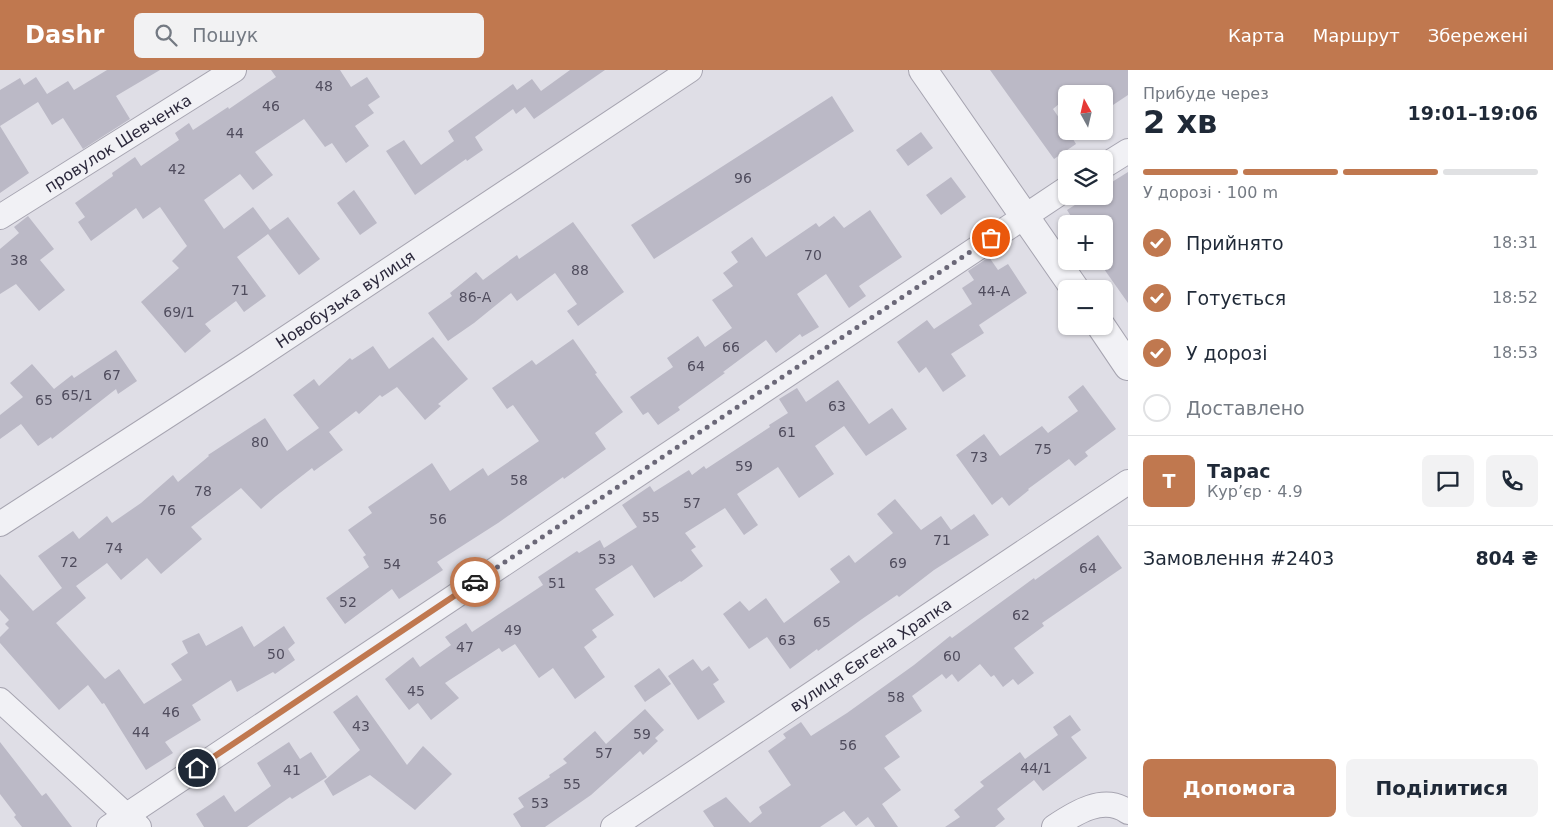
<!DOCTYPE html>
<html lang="uk">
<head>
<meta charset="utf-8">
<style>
	body { margin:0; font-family:"DejaVu Sans",sans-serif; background:#f2f2f3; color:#1f2937; height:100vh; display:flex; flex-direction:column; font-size:19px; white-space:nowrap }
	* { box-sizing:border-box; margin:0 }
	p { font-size:16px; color:#747a83 }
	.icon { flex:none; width:28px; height:28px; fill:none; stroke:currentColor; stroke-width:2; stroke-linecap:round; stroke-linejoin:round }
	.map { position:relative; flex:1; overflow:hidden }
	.panel { display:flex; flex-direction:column; background:#fff; width:425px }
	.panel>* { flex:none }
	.needle { width:32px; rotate:352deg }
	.fabs { position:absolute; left:1058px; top:15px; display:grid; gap:10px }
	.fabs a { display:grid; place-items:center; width:55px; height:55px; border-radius:8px; background:#fff; box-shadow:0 1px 4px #0004; font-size:25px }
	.pin { position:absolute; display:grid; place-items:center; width:42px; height:42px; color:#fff; margin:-21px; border:2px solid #fff; border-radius:50%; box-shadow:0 1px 5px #0007 }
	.courier { position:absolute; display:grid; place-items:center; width:50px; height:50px; margin:-25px; border:4px solid #c0784f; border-radius:50%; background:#fff; color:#222; box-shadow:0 1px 6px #0007 }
	.summary em { font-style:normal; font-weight:600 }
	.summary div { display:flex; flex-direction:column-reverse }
	.summary { display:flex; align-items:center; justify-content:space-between; height:85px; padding:0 15px }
	h1 { font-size:32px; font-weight:600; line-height:38px }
	.bar { display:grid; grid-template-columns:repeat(4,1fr); gap:8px 5px; align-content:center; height:60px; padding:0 15px }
	.bar i { height:6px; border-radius:4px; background:#e0e1e3 }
	.bar .current { background:#c0784f }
	.bar p { grid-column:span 4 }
	.line { display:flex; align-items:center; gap:12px; padding:0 15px; border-top:1px solid #e0e1e3 }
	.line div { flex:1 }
	.round { display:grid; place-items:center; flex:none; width:52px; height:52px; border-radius:8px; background:#f2f2f3 }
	ol { padding:0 15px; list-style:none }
	li { display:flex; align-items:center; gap:15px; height:55px }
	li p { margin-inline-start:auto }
	li .icon { padding:5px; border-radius:50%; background:#c0784f; color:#fff; stroke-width:4 }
	li:last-child { color:#747a83 }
	li i { width:28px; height:28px; border:2px solid #e0e1e3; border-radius:50% }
	.action { display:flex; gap:10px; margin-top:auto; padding:10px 15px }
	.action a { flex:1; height:58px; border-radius:8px; background:#c0784f; color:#fff; font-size:20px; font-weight:600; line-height:58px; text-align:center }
	.action a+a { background:#f2f2f3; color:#1f2937 }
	header { display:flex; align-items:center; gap:30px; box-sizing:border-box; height:70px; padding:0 25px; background:#c0784f; color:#fff }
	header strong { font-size:24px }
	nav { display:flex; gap:28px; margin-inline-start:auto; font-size:18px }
	.search { width:350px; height:45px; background:#f2f2f3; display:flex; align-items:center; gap:12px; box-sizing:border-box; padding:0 18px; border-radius:8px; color:#747a83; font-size:19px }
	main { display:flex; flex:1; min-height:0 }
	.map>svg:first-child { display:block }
	.building { fill:#bbb9c6 }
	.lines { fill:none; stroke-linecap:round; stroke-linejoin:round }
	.minor-casing { stroke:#a6a4b0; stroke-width:26 }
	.tertiary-casing { stroke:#a6a4b0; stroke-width:30 }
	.minor { stroke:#f1f1f5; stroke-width:24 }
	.tertiary { stroke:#f1f1f5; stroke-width:28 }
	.done { stroke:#6b6878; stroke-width:5; stroke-dasharray:0 9 }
	.route { stroke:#c0784f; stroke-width:6 }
	.labels { text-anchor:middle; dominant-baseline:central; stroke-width:5; stroke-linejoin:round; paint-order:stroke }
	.number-label { font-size:14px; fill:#504d5e }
	.street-label { font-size:16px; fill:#2c293c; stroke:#eeeef4 }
</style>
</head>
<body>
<header>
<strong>Dashr</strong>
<div class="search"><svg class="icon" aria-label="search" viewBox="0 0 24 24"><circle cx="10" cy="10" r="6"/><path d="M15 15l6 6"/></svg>Пошук</div>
<nav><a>Карта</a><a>Маршрут</a><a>Збережені</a></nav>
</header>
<main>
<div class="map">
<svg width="1128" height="757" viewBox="0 0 1128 757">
	<rect width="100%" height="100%" fill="#dfdee6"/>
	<path class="building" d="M107,0H160L116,26L130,49L83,79L63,48L52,55L38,32L0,56L29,103L0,123V20L20,8L24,15L36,7L47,24L68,11L74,20Z
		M271,0H340L351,17L367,7L380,27L368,35L374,43L355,56L369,76L346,93L332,73L325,77L304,49L255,82L273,105L253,120L240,104L204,130L224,159L253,137L270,160L288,147L320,189L299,205L268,164L237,187L266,226L244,242L236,231L205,254L211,261L185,283L141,232L179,198L172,191L187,176L160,137L143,149L136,138L91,171L78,152L85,147L75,133L113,106L112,103L135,87L141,96L179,70L175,63L189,53L193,60L228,37L229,39L276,7Z
		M570,0H605L534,49L525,37L516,44L513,39L475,67L483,80L467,91L466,89L415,125L386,81L404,70L421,95L454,71L448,61L513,14L517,20L532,9L541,21Z
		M990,0H1128V25L1104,41V24H1066V28L1053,39L1066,58V61H1068L1076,74L1054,89Z
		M832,26L854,61L654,189L631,155Z
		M921,62L933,78L908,96L896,80Z
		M1128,102V233L1104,199V154H1097L1092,145L1079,154H1076L1067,140L1089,126H1104V117Z
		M951,107L966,127L941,145L926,125Z
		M354,120L377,153L360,165L337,133Z
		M870,140L902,187L859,216L866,226L849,238L826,204L797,224L819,257L802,267L800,264L776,283L766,270L723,302L725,303L678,337L680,340L658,355L648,342L643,345L630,327L673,297L667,288L698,266L705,277L732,258L712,230L733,216L723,203L738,192L731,182L752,167L766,187L816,153L819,157L834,146L844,158Z
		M28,146L54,179L40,190L65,220L39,241L16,214L0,224V179L19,163L14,157Z
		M573,152L624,222L578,256L567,241L577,234L555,203L517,231L511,223L474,253L448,271L428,243L452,226L450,223L476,202L483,210L517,185L519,189Z
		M989,187L998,200L1008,194L1027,223L979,255L984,263L951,284L966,306L943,322L926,297L919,303L897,272L927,250L934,259L972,234L962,218L974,210L968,201Z
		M433,267L468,309L438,334L441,336L425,350L397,317L382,327L380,325L359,344L356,341L329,362L343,380L314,401L312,398L276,426L261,439L241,418L191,457L202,469L161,504L147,488L121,510L107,493L76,516L86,528L56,553L105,609L119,599L144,634L182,610L171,594L188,583L182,571L199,563L206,576L242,556L254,577L284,556L295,573L288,579L295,590L275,604L273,602L237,622L231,610L192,635L201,650L165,672L173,683L146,700L104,633L102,634L88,615L59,640L0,573V567L9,558L5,554L9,550L0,540V504L33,541L62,518L38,486L73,461L79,469L107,446L112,453L141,433L173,405L178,412L209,386L208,385L265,348L287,381L319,358L293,325L314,309L319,316L350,288L352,290L373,276L389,299Z
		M573,269L597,303L595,304L623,342L595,363L606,379L564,409L563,407L498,453L437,492L443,500L399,529L392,519L345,554L326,528L369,497L363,487L366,485L348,460L372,443L368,437L432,393L450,421L483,398L488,406L539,371L513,335L507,339L492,318L532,290L536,295Z
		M116,280L137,311L118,324L116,319L52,369L51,367L38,376L21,354L0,369V345L23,327L10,313L32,294L54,319L72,305L74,308Z
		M838,310L869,354L892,338L907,359L866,386L844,356L815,376L834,404L799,428L778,397L737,424L758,455L744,465L725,438L685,463L696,477L691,480L703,496L681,512L680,511L654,528L632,495L595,519L614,545L592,560L597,567L584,577L605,607L575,629L553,598L539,608L515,574L502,582L499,578L445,613L459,628L431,650L418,633L409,640L385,609L413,587L420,597L451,575L445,567L466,553L472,562L543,515L538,507L577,481L579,483L600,470L604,478L637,457L622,435L650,416L654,422L689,400L692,405L704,396L706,399L770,357L769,355L788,343L779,329L797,318L806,332Z
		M1083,315L1116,359L1085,382L1088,386L1075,396L1069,389L1028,419L1029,420L1009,436L1002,427L992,435L956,385L984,364L1000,386L1042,356L1048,363L1078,341L1068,327Z
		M895,429L921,460L941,446L951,460L974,444L989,465L934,500L899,527L897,525L862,549L818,581L817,579L790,599L767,567L749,579L723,544L740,531L749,541L766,528L784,553L840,512L830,499L849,485L855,493L893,463L877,444Z
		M1098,465L1122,498L1042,553L1044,556L1014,578L1034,603L1018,615L1013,609L1003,617L994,605L991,607L980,594L958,612L952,604L946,609L942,604L912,626L922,641L885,666L900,687L884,698L901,720L882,734L898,757H875L868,747L856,756L844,741L820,757H714L703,741L726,727L750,753L762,743L759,737L791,715L768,681L786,668L783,664L801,652L811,666L847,643L914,595L950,566L952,568L1034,508L1035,510Z
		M693,589L702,601L709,596L719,610L713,614L725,632L698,650L668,606Z
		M659,598L671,614L645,632L634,616Z
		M357,625L407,695L423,676L452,704L415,740L370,705L333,726L324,711L360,680L333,642Z
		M645,639L664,660L655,668L658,671L643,685L640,681L591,725L545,757H521L513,744L524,737L518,728L550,707L549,705L567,693L563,689L595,661L606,674Z
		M1070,645L1081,660L1071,667L1087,688L1043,721L1034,710L997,739L1005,749L995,757H945L960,747L954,740L984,716L980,712L1020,682L1025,689L1058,665L1053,657Z
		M0,672L42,726L46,723L72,757H22L14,747L16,745L0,724Z
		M289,672L300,689L311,682L327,707L292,729L290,727L247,757H204L196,744L224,725L235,742L271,716L257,693Z"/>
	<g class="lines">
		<g class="minor-casing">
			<g id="minor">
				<path d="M1104,96L1128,81"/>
				<path id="s1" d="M0,147L234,0"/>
				<path id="s2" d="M0,454L244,296L690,0"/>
				<path d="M0,630L139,757"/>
				<path d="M109,757L1066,119"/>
				<path id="s3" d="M613,757L1128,412"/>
				<path d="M1054,757C1075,743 1104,724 1128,742"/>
			</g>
		</g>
		<g class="tertiary-casing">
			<path id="tertiary" d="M923,0L1075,219
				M1101,256L1128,296"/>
		</g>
		<use href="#minor" class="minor"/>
		<use href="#tertiary" class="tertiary"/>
	</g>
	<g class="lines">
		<path class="done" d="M475,512L991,168"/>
		<path class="route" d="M197,698L475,512"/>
	</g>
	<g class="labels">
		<g class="number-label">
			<text x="324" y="16">48</text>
			<text x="271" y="36">46</text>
			<text x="235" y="63">44</text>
			<text x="177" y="99">42</text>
			<text x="743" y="108">96</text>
			<text x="813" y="185">70</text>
			<text x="19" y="190">38</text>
			<text x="580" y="200">88</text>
			<text x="240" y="220">71</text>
			<text x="994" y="221">44-А</text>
			<text x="475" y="227">86-А</text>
			<text x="179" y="242">69/1</text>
			<text x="731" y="277">66</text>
			<text x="696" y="296">64</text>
			<text x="112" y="305">67</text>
			<text x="77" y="325">65/1</text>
			<text x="44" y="330">65</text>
			<text x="837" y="336">63</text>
			<text x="787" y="362">61</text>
			<text x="260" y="372">80</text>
			<text x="1043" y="379">75</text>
			<text x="979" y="387">73</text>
			<text x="744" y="396">59</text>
			<text x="519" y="410">58</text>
			<text x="203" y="421">78</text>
			<text x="692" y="433">57</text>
			<text x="167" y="440">76</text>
			<text x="651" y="447">55</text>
			<text x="438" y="449">56</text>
			<text x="942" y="470">71</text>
			<text x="114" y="478">74</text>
			<text x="607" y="489">53</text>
			<text x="69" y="492">72</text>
			<text x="898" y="493">69</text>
			<text x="392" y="494">54</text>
			<text x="1088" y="498">64</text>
			<text x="557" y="513">51</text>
			<text x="348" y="532">52</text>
			<text x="1021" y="545">62</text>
			<text x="822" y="552">65</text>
			<text x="513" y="560">49</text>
			<text x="787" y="570">63</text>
			<text x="465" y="577">47</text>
			<text x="276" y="584">50</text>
			<text x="952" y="586">60</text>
			<text x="416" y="621">45</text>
			<text x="896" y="627">58</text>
			<text x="171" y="642">46</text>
			<text x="361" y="656">43</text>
			<text x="141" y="662">44</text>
			<text x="642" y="664">59</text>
			<text x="848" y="675">56</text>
			<text x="604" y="683">57</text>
			<text x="1036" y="698">44/1</text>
			<text x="292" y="700">41</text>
			<text x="572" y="714">55</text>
			<text x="540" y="733">53</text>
		</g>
		<g class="street-label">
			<text stroke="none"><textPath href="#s1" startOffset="139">провулок Шевченка</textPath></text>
			<text stroke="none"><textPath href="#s2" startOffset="412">Новобузька вулиця</textPath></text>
			<text stroke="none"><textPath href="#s3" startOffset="310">вулиця Євгена Храпка</textPath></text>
		</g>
	</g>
</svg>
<div class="fabs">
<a><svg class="needle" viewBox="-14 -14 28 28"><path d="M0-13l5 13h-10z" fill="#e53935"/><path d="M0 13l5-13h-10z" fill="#747a83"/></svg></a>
<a><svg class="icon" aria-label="layers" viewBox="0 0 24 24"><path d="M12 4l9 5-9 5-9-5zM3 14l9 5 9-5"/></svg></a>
<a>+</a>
<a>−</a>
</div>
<div class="pin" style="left:991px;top:168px;background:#ea580c"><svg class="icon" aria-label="bag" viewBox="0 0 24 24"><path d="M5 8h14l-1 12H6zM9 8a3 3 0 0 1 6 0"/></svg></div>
<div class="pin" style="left:197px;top:698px;background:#1f2937"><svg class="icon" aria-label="home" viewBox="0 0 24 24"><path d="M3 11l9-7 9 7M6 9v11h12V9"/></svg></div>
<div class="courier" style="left:475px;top:512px"><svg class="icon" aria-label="car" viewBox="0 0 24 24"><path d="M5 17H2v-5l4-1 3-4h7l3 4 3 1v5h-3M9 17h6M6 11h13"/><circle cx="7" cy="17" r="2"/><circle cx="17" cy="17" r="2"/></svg></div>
</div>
<section class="panel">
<div class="summary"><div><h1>2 хв</h1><p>Прибуде через</p></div><em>19:01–19:06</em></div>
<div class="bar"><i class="current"></i><i class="current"></i><i class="current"></i><i></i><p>У дорозі · 100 m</p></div>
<ol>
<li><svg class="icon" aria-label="check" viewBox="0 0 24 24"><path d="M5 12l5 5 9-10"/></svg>Прийнято<p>18:31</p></li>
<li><svg class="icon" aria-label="check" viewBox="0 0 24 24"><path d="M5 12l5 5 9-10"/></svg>Готується<p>18:52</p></li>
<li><svg class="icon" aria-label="check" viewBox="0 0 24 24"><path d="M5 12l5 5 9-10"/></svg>У дорозі<p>18:53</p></li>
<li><i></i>Доставлено</li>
</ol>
<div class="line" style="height:90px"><b class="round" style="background:#c0784f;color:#fff">Т</b><div><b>Тарас</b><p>Кур’єр · 4.9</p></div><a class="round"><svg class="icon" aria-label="chat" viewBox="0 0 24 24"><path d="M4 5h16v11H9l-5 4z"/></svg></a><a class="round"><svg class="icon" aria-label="phone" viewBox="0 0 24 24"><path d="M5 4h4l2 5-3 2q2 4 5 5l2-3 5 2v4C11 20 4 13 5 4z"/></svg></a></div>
<div class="line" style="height:65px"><div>Замовлення #2403</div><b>804 ₴</b></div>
<div class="action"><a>Допомога</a><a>Поділитися</a></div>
</section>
</main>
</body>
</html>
